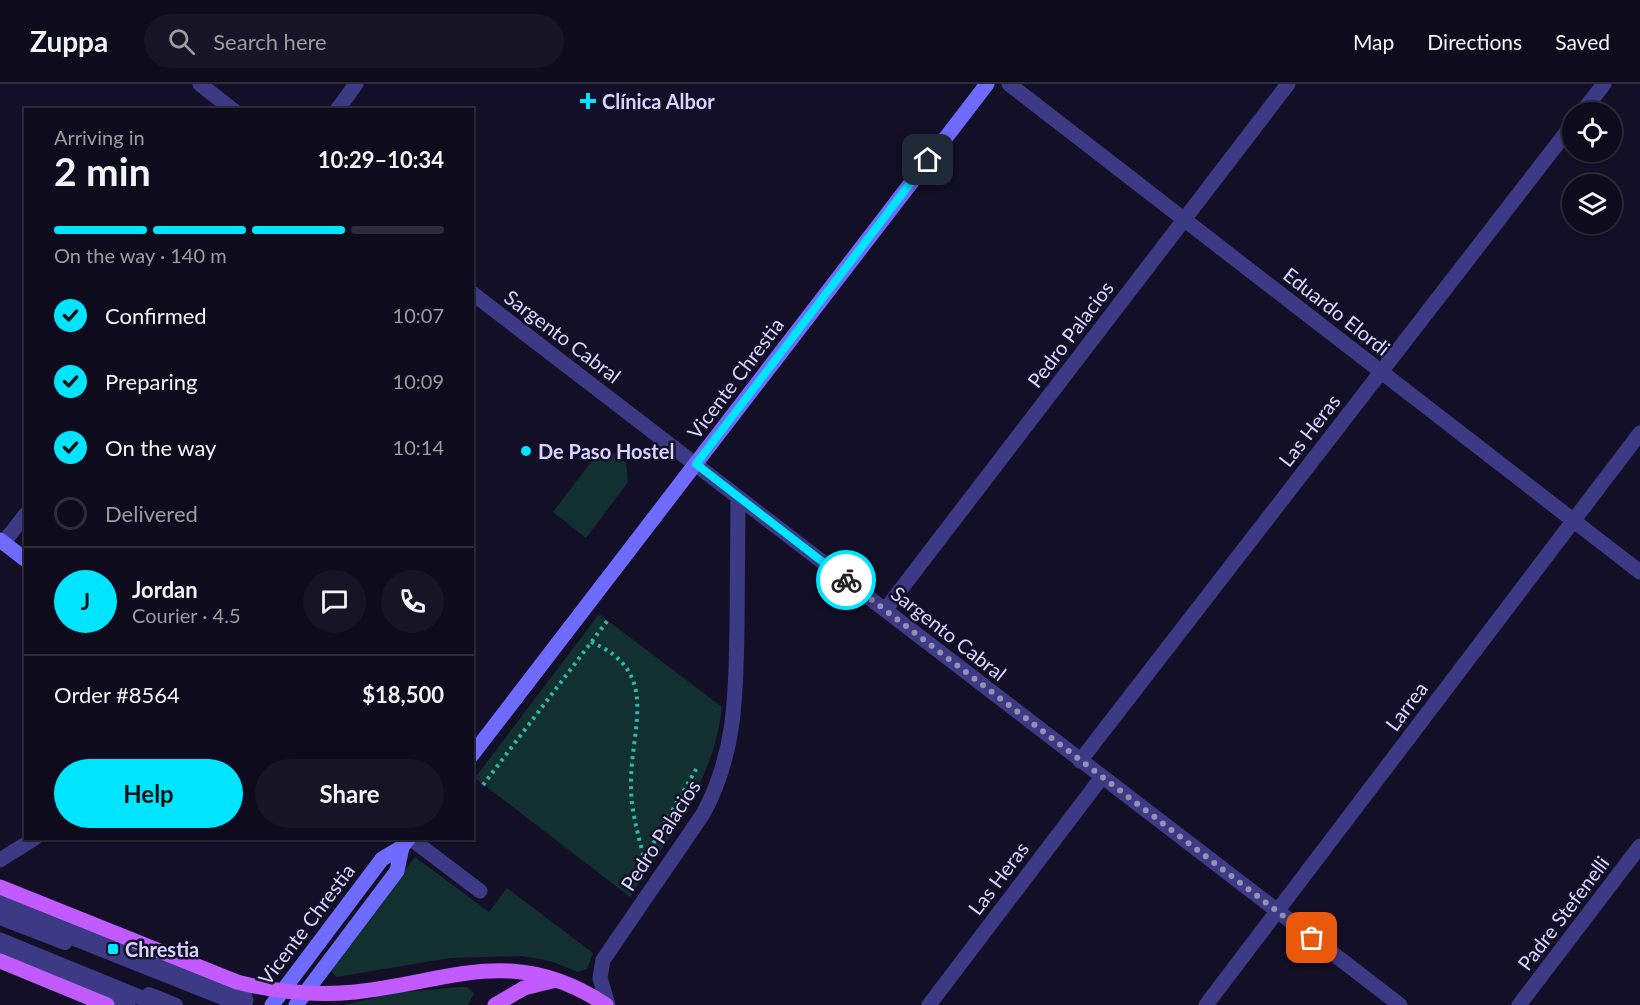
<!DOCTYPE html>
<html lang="en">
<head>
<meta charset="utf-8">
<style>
	body { margin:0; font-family:Lato,sans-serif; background:#171425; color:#f1f3f6; height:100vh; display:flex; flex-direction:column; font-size:22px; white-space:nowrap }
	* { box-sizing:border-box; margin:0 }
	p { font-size:20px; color:#9b9ba3 }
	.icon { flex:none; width:33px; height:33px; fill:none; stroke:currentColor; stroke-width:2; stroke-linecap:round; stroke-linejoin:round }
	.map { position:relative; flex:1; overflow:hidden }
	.sheet { position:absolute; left:24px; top:24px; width:450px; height:732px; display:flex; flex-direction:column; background:#0e0b1c; border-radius:0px; box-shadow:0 2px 4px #0004,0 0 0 2px #2e2b3b }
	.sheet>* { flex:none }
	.controls { position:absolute; left:1562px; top:18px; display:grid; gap:12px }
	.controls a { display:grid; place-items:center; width:60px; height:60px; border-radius:50%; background:#0e0b1c; box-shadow:0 2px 4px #0004,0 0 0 2px #2e2b3b; font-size:30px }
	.pin { position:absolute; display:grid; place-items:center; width:51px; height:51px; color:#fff; margin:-26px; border-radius:12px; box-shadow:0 3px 9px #0006 }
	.courier { position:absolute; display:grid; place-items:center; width:60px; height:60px; margin:-30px; border:4px solid #00e5ff; border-radius:50%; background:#fff; color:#222; box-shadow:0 2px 8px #0007 }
	.summary em { font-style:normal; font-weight:700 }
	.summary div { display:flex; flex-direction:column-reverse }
	.summary { display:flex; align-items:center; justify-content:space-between; height:102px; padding:0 30px }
	h1 { font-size:39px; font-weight:700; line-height:45px }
	.bar { display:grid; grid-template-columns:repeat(4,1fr); gap:9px 6px; align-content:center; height:72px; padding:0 30px }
	.bar i { height:8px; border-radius:4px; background:#2e2b3b }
	.bar .selected { background:#00e5ff }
	.bar p { grid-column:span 4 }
	.line { display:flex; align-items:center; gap:15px; padding:0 30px; border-top:2px solid #2e2b3b }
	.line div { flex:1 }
	.round { display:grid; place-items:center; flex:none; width:63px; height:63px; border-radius:32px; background:#171425 }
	ol { padding:0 30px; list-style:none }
	li { display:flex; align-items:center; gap:18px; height:66px }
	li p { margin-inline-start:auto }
	li .icon { padding:6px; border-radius:50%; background:#00e5ff; color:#111; stroke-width:4 }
	li:last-child { color:#9b9ba3 }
	li i { width:33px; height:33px; border:3px solid #2e2b3b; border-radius:50% }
	.primary-button { display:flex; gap:12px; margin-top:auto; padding:12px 30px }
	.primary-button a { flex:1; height:69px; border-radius:36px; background:#00e5ff; color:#111; font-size:24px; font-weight:700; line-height:69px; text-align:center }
	.primary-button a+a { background:#171425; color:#f1f3f6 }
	header { display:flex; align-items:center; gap:36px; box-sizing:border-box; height:84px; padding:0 30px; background:#0e0b1c; border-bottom:2px solid #2e2b3b }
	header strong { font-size:28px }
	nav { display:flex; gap:33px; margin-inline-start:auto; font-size:21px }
	.search { width:420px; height:54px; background:#171425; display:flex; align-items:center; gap:15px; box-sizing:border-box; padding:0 21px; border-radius:33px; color:#9b9ba3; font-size:22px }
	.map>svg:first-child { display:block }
	.green { fill:#12302f }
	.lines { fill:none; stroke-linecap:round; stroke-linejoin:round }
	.path { stroke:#2fb8b0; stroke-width:4; stroke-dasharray:3 4.5; stroke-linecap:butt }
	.lane { stroke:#3d3a85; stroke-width:14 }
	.street { stroke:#3d3a85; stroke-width:15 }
	.secondary { stroke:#6f6bff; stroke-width:15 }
	.primary { stroke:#c25bff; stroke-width:15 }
	.done { stroke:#948fb3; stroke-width:6; stroke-dasharray:0 10.8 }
	.route { stroke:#00e5ff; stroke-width:8 }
	.poi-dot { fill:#00e5ff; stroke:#130f26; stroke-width:2 }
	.labels { text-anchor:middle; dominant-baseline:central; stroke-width:5; stroke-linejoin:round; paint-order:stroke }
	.poi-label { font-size:20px; font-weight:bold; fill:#d9d4ff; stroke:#130f26; text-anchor:start }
	.street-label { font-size:20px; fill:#d9d4ff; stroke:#130f26 }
</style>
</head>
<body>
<header>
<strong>Zuppa</strong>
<div class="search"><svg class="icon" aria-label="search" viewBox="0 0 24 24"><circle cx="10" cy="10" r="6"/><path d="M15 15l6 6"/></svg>Search here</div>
<nav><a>Map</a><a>Directions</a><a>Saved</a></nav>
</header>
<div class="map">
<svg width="1640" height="921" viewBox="0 0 1640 921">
	<rect width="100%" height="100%" fill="#130f26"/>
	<path class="green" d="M604,361L626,379L628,398L586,454L553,428Z
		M599,530L722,623C714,697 669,753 630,813L475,694Z
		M415,773L489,828L507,804L593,869L587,885L578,888L550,877L522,872L450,874L336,893L331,887L334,879Z
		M460,903H467L474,909L468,921H343L395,909Z"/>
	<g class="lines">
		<path class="path" d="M591,558C662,588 630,644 631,702C631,727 638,750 644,774
			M483,701L608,536
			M646,772L698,682"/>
		<path class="lane" d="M0,834L65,859
			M149,910L176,921"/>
		<path class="street" d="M200,0L233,26
			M1009,0L1640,488
			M337,26L356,0
			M1582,28L1604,0
			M472,209L1400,921
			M3,459L26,430
			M885,526L1288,0
			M1080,677L1572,41
			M410,754L480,807
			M0,776L35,754
			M0,812L244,909L246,917L239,920L0,825
			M0,856L159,921
			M0,869L128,921
			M608,921L600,894L603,876L703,730C736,670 736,609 737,542C737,499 738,457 738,414
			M929,921L1102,693
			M1206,921L1640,349
			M1519,921L1640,762"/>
		<path class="secondary" d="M0,456L26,476
			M472,671L987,0
			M272,921L382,775L402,763L409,754
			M296,921L397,787L402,763"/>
		<path class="primary" d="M0,803L237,898C276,908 315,912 355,908C452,897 514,860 606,921
			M0,877L107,921
			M495,921L524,904L556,896"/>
	</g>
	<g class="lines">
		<path class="done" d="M846,496L1312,854"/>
		<path class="route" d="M846,496L696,380L928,76"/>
	</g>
	<g class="poi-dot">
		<path d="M585 8h6v6h6v6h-6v6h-6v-6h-6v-6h6z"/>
		<circle cx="526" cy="367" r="6"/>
		<rect x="107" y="859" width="12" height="12" rx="3"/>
	</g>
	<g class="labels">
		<g class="poi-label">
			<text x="602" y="17">Clínica Albor</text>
			<text x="538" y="367">De Paso Hostel</text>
			<text x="125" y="865">Chrestia</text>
		</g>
		<g class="street-label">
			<text transform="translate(1337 227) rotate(38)">Eduardo Elordi</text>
			<text transform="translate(1070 250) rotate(-53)">Pedro Palacios</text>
			<text transform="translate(563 252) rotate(37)">Sargento Cabral</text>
			<text transform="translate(735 294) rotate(-53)">Vicente Chrestia</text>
			<text transform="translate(1309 346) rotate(-52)">Las Heras</text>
			<text transform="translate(949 549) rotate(38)">Sargento Cabral</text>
			<text transform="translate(1406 622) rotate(-53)">Larrea</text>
			<text transform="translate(660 751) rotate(-57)">Pedro Palacios</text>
			<text transform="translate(998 794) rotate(-53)">Las Heras</text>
			<text transform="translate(1563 829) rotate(-53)">Padre Stefenelli</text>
			<text transform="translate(306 840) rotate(-53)">Vicente Chrestia</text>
		</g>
	</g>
</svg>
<div class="controls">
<a><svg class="icon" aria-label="locate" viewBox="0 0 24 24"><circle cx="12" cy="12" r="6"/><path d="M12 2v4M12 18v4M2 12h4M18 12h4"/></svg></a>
<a><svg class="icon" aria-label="layers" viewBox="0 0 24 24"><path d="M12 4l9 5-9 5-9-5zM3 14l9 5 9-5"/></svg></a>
</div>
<div class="pin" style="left:1312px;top:854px;background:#ea580c"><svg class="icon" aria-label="bag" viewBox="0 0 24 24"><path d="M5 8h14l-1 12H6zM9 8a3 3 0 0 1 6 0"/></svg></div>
<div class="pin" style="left:928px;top:76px;background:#1f2937"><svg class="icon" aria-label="home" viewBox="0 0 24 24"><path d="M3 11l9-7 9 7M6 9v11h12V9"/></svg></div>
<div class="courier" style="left:846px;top:496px"><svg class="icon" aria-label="bike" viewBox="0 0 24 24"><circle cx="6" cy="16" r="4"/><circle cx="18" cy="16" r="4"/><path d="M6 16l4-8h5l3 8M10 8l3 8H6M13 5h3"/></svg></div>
<section class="sheet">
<div class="summary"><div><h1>2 min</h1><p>Arriving in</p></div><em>10:29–10:34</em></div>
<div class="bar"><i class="selected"></i><i class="selected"></i><i class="selected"></i><i></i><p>On the way · 140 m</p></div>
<ol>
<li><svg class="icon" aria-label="check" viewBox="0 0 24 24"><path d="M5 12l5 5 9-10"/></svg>Confirmed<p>10:07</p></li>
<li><svg class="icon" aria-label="check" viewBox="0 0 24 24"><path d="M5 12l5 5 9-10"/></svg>Preparing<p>10:09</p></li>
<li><svg class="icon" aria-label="check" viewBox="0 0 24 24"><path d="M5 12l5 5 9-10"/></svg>On the way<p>10:14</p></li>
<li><i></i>Delivered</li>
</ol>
<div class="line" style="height:108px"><b class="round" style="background:#00e5ff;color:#111">J</b><div><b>Jordan</b><p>Courier · 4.5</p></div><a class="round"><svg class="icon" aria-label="chat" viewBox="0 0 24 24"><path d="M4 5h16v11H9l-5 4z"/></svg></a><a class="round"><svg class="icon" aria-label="phone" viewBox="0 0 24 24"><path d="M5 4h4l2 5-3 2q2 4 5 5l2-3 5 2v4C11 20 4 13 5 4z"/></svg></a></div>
<div class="line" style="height:78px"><div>Order #8564</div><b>$18,500</b></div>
<div class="primary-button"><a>Help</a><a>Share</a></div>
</section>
</div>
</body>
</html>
